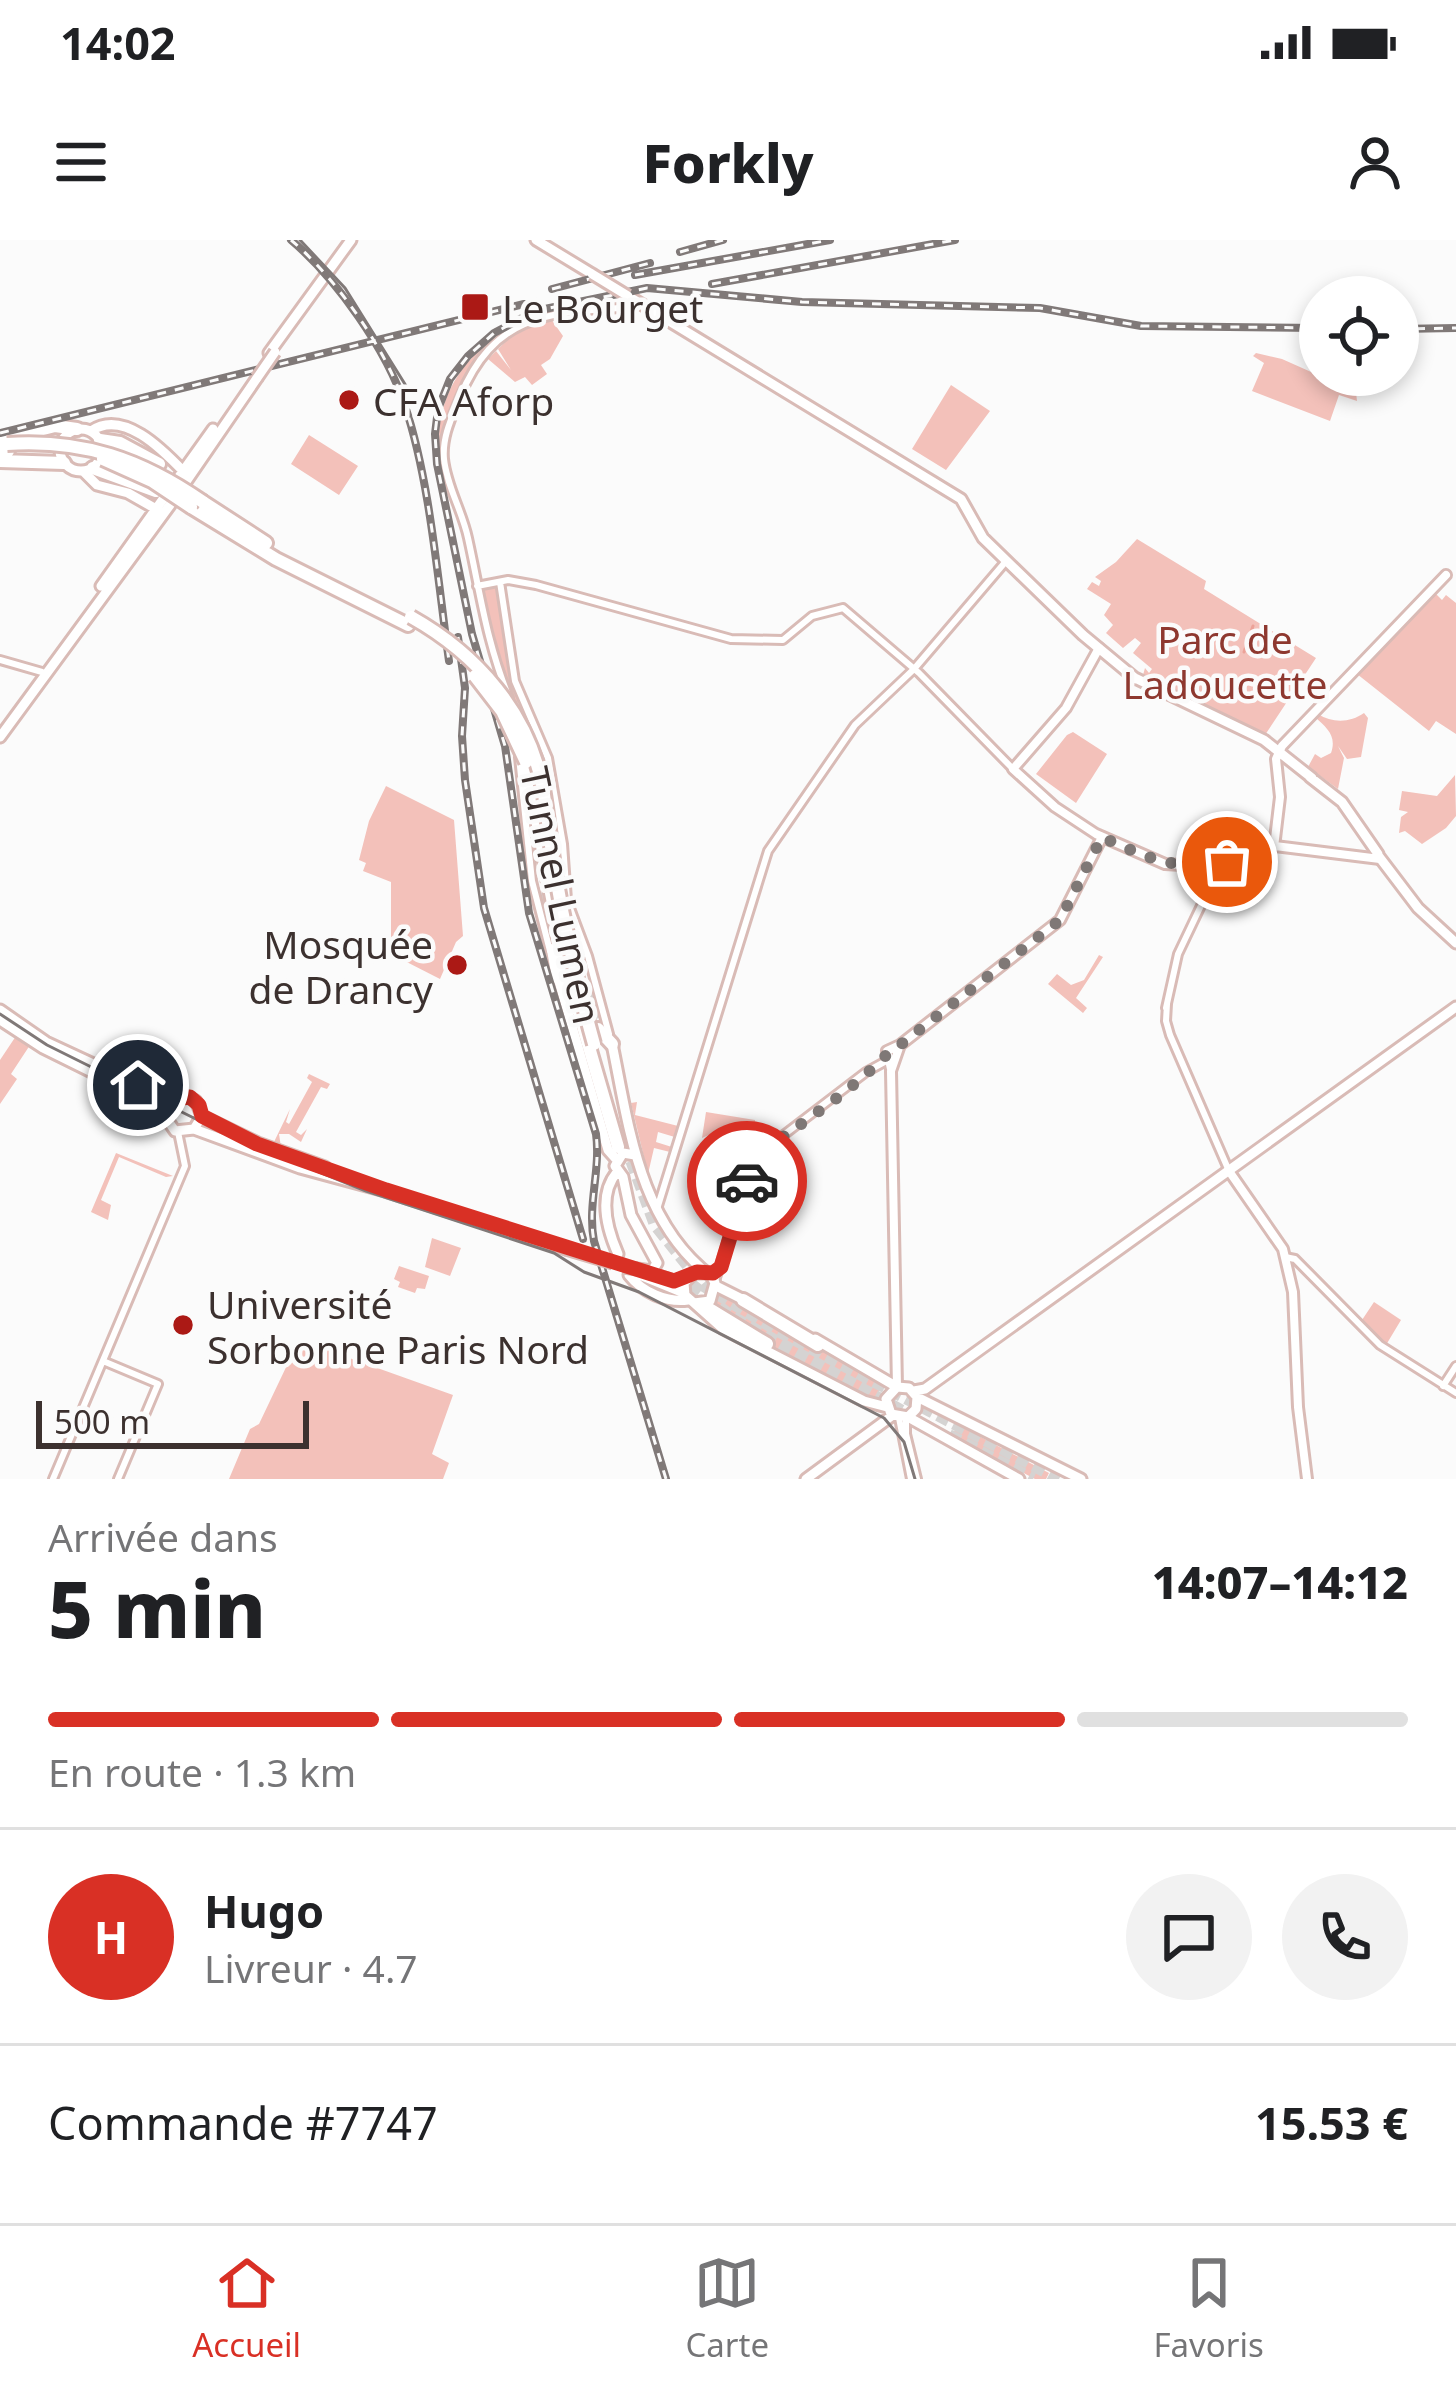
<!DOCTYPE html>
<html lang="fr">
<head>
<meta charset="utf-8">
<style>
	body { margin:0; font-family:"Noto Sans",sans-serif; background:#f2f2f2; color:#202124; height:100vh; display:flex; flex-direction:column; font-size:45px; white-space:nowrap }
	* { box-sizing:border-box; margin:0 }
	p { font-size:39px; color:#757577 }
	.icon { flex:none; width:66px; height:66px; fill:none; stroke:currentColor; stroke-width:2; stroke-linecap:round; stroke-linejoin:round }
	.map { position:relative; height:1239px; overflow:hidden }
	.sheet { display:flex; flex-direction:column; background:#fff; flex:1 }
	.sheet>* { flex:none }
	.controls { position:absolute; left:1299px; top:36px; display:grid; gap:24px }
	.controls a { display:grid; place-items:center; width:120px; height:120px; border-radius:50%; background:#fff; box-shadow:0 6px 18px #0003; font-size:60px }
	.scale { position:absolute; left:36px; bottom:30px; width:273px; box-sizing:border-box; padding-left:12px; border:6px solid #3c312f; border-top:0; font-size:33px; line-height:42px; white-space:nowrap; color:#3c312f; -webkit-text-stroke:9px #fbfbfb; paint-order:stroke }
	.pin { position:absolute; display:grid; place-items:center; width:102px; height:102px; color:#fff; margin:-51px; border:6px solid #fff; border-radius:50%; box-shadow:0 3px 12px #0007 }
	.courier { position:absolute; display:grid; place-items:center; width:120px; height:120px; margin:-60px; border:9px solid #d93025; border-radius:50%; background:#fff; color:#222; box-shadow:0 3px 15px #0007 }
	.head em { font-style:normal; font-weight:800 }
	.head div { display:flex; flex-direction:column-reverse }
	.head { display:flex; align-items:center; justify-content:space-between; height:204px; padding:0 48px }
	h1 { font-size:78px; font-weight:800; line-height:90px }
	.bar { display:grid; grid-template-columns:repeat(4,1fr); gap:18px 12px; align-content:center; height:144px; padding:0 48px }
	.bar i { height:15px; border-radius:9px; background:#e0e0e0 }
	.bar .on { background:#d93025 }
	.bar p { grid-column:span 4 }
	.line { display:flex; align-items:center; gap:30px; padding:0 48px; border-top:3px solid #e0e0e0 }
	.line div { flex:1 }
	.round { display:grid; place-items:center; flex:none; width:126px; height:126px; border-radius:63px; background:#f2f2f2 }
	.status { display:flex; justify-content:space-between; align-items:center; height:84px; padding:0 60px; background:#fff; direction:ltr }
	.status svg { height:33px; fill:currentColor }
	header { display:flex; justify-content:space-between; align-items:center; height:156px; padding:0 48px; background:#fff; font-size:54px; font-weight:800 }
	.menu { display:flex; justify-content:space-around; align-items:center; height:168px; border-top:3px solid #e0e0e0; background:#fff; font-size:33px; color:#757577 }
	.menu a { display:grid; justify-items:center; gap:6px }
	.menu .on { color:#d93025 }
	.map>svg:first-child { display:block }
	.green { fill:#f3c1ba }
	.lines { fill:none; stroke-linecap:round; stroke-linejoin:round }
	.stream { stroke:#eca298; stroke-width:3 }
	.motorway-tunnel { stroke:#d5d3d2; stroke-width:12; stroke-dasharray:12 6; stroke-linecap:butt }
	.tertiary-casing { stroke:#d9bbb6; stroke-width:12 }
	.secondary-casing { stroke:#d9bbb6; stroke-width:14 }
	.primary-casing { stroke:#d9bbb6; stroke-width:15 }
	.motorway-casing { stroke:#d9bbb6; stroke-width:18 }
	.tertiary { stroke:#fff; stroke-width:6 }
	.secondary { stroke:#fff; stroke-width:8 }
	.primary { stroke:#fff; stroke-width:9 }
	.motorway { stroke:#fff; stroke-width:12 }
	.tram { stroke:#807978; stroke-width:3 }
	.rail-casing { stroke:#807978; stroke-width:8 }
	.rail { stroke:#fbfbfb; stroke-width:3; stroke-dasharray:9; stroke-linecap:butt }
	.primary-bridge-casing { stroke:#d9bbb6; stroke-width:15; stroke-linecap:butt }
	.motorway-bridge-casing { stroke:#d9bbb6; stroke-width:18; stroke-linecap:butt }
	.primary-bridge { stroke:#fff; stroke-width:9 }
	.motorway-bridge { stroke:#fff; stroke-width:12 }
	.done { stroke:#7f7876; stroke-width:12; stroke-dasharray:0 21.6 }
	.route { stroke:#d93025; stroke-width:15 }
	.poi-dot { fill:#ab1915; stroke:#fbfbfb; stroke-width:4.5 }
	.labels { text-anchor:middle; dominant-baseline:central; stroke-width:9; stroke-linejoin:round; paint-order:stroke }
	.poi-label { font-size:39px; fill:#3c312f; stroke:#fbfbfb; text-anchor:start }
	.park-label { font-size:39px; fill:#8e382f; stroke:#fbfbfb }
	.street-label { font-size:39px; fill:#3c312f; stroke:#fbfbfb }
</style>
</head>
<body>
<div class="status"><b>14:02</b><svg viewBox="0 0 49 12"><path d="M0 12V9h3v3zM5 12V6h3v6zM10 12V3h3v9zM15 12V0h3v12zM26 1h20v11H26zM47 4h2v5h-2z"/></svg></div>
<header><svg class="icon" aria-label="menu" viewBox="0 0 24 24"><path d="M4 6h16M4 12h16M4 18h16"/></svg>Forkly<svg class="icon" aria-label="person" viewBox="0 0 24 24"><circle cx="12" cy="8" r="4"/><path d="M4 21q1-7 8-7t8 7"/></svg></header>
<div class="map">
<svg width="1456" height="1239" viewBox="0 0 1456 1239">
	<rect width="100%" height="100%" fill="#fbfbfb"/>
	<path class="green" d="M549,76L563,96L550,119L541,125L547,134L532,145L525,137L515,142L488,119L496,111L511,130L498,109L518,90Z
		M495,98C468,125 445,173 440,214C434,167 456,125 495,98Z
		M1256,113L1282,119L1356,152L1357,161L1339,155L1330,181L1252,151L1264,123L1253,116Z
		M951,145L990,171L946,230L912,209Z
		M309,195L358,226L339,255L291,224Z
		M1137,299L1206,341L1204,349L1316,418L1265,495L1143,435L1145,428L1149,433L1152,429L1133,413L1141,403L1135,398L1123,408L1106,393L1113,385L1104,375L1111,364L1087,349L1092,342L1099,346L1101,341L1095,337L1116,322Z
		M496,347L520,461L515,464L483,369L481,350Z
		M1434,352L1442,360L1446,355L1456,363V494L1436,481L1429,491L1357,434Z
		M1318,474C1332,483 1350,483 1364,473L1368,478L1361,517L1347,519L1338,506L1344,518L1338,549L1308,527L1315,514L1321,518L1331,513C1337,496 1327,488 1315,477Z
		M1073,492L1107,514L1076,563L1036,534L1067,495Z
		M1455,535L1456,576L1446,588L1422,604L1405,591L1399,593L1401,577L1408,572L1399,570L1402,551L1437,556Z
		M386,546L454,580L463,696L456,702L440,739L391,714V642L363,631L366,623L359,620L369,581Z
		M1099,715L1103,717L1076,758L1087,768L1083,773L1048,744L1057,734L1071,745L1084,740Z
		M16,796L30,805L11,834L17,839L0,864V820Z
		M309,834L330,844L327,849L321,847L296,892L301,895L307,889L301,902L289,894H279L281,907L273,904L290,869L286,882L289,884L312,842L307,838Z
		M637,862L635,875L682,887L678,898L658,892L656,902L675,908L674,913L654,908L648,934L631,863Z
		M706,872L755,880L753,905L711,894L702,898Z
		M116,913L173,936L166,937L119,917L101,960L111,965L108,980L91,972Z
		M432,998L461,1008L450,1036L425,1027Z
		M399,1026L429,1036L425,1049L417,1048L415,1053L398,1047L400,1042L394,1039Z
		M721,1056L817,1107L820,1104L884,1142L873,1162L766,1108L712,1068Z
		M1374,1062L1401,1080L1386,1105L1362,1080Z
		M299,1100L453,1155L432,1214L449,1223L443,1239H229L250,1189L259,1184Z
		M958,1185L1049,1233L1046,1239H1035L952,1195Z"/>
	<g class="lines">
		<path class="stream" d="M1244,412L1253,386"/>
		<path class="motorway-tunnel" d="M546,652L552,703
			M585,751L598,789
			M625,904L655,985L704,1046L778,1091L1059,1239
			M691,1044L731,1076L915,1178
			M949,1195L1033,1239"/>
		<g class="tertiary-casing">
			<path id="tertiary" d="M500,342L515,441L548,518L563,604L567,660L588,716L609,794
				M477,346L508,340L536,345L731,399L783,400L812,376L843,368L919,433L1013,529
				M0,420L42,432
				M509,458C486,400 481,357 468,298C462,270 447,247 444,219C442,197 452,177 460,157C496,70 554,73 634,67L639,63
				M519,517L532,641L550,711
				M1167,764L1166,781L1170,795L1229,931
				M1166,768L1178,714L1217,632
				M657,969L768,611L855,485L914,429L1007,320
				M1285,1017L1295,1019L1380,1105L1456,1153
				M715,1041L747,939L749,917L760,913L866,832L888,820
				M103,1121L158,1144L118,1239
				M1443,1146L1456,1126
				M899,1178L911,1239
				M906,1178V1194L917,1239
				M53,1239L185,926L178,892"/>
		</g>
		<g class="secondary-casing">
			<path id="secondary" d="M1099,408L1066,468L1013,529L1055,567L1096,594L1165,624L1214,627L1274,607
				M1275,606L1380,619
				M1274,607L1280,557L1276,519L1282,506L1446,335
				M891,829L887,811L900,805L1060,680L1102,597
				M1229,931L1283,1009L1293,1052L1298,1167L1307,1239
				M897,1147L891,831L900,805"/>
		</g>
		<g class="primary-casing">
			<path id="primary" d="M536,0L592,34
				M628,56L961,259L983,298L1083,395L1136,439
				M269,113L351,0
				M60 210a21 21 0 1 1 42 0a21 21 0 1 1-42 0Z
				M91,191C123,169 162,209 184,232
				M83,231L97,245L128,253L156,269
				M101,346L213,189
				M1135,438L1264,500L1312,538
				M0,497L170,265L257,138
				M1310,537L1342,562L1378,614
				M1377,614L1418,668L1456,703
				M558,738L608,910L616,919
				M0,770L46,802L171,860
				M0,780L43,808L126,849L164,875L175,891L194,889L202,876L196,861L183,855L171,860L164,875
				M612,804C629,886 639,983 712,1037L715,1043L710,1061L694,1063L685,1055L684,1043L694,1033H706
				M202,876L258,903L325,927
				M194,889L300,928L385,951L566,1009
				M635,915L623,913L615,926L623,937L631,975L657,1023L652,1031L637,1029
				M617,932C598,955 607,989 618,1014
				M646,1032L674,1041L686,1038
				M635,1033L684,1053
				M629,1035C642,1052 667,1063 688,1060
				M716,1046L748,1062
				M694,1063L722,1088L864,1161L887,1167
				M815,1099L897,1147
				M914,1151L925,1149L1456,767
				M917,1157L1081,1239
				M908,1177L916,1169L917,1157L909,1148L897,1147L886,1159L891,1174L908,1177L1019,1239
				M806,1239L893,1175"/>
		</g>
		<g class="motorway-casing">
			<path id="motorway" d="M0,200L55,186L77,189
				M100,200L120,203L159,224
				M0,212L8,211
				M0,221L64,223
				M93,228L156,251
				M203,262L266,303
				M191,267L276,319L408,385
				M526,522L564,721L618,907
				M553,710L558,738
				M598,789L612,804
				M743,1060L818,1105
				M701,1064L767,1104"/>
		</g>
		<use href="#tertiary" class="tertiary"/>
		<use href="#secondary" class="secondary"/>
		<use href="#primary" class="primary"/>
		<use href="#motorway" class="motorway"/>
		<path class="tram" d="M300,0L345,48L408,149
			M0,774L47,805L228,895L366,951L554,1013L584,1032L639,1052L884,1178L904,1202L915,1239"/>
		<g class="rail-casing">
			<path id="rail" d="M291,0C336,38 387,110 405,166C430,240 438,343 449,421
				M680,12L723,0
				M635,35L830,0
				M712,44L955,0
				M552,49L650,23
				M1398,89L1456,88
				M0,193L524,64
				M458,397L465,448L462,496L465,540L484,668L583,999
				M666,1239L594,1001C587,965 601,930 596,894L529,673L505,506L472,394L437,224L435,194L438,169L450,139L468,116L494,93L535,71L647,48L802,62L1040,68L1141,86L1320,88"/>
		</g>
		<use href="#rail" class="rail"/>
		<g class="primary-bridge-casing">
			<path id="primary-bridge" d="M592,34L628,56
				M257,138L275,112
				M566,1009L613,1023
				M624,1027L637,1029"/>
		</g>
		<g class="motorway-bridge-casing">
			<path id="motorway-bridge" d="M7,204C83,199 141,219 203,262
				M103,219L152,241L191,267
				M411,377C477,414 529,473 543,549C548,576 550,604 555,632C565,690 578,747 594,804
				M475,436L502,471L526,522"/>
		</g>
		<use href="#primary-bridge" class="primary-bridge"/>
		<use href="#motorway-bridge" class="motorway-bridge"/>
	</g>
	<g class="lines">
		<path class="done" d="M747,941L750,916L760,914C799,884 843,857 878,823C887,815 889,811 900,805L1060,680L1102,597C1142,616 1183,634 1227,622"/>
		<path class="route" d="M138,845L166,860L190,857L199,865L202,876L257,904L386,950L674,1041L697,1032L713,1033L721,1027L747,941"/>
	</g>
	<g class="poi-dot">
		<rect x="460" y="52" width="30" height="30" rx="6"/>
		<circle cx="349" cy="160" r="12"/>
		<circle cx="457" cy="725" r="12"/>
		<circle cx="183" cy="1085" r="12"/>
	</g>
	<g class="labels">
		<g class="poi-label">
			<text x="502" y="67">Le Bourget</text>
			<text x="373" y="160">CFA Aforp</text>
			<text x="433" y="703" text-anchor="end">Mosquée<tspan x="433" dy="45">de Drancy</tspan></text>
			<text x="207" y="1063">Université<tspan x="207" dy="45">Sorbonne Paris Nord</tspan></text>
		</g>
		<g class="park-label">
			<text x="1225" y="398">Parc de<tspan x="1225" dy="45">Ladoucette</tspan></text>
		</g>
		<g class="street-label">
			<text transform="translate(562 655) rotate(78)">Tunnel Lumen</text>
		</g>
	</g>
</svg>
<div class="controls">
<a><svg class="icon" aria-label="locate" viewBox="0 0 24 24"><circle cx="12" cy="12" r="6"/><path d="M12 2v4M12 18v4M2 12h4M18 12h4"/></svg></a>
</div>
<div class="scale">500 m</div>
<div class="pin" style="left:1227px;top:622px;background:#ea580c"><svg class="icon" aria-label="bag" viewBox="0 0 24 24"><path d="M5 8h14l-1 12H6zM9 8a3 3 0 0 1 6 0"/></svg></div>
<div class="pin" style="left:138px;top:845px;background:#1f2937"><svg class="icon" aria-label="home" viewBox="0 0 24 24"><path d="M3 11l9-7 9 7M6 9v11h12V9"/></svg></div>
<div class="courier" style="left:747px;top:941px"><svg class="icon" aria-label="car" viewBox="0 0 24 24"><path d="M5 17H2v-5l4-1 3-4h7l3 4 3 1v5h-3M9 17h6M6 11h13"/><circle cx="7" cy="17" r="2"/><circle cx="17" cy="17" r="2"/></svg></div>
</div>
<section class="sheet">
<div class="head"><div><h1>5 min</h1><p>Arrivée dans</p></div><em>14:07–14:12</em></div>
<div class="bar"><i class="on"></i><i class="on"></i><i class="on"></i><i></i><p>En route · 1.3 km</p></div>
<div class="line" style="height:216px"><b class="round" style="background:#d93025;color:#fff">H</b><div><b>Hugo</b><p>Livreur · 4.7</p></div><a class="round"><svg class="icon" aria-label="chat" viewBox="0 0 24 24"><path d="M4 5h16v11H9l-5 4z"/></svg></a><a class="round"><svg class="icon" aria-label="phone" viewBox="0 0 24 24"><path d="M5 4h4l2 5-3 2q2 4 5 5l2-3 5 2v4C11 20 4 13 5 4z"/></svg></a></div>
<div class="line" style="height:156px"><div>Commande #7747</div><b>15.53 €</b></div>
</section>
<nav class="menu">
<a class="on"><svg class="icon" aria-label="home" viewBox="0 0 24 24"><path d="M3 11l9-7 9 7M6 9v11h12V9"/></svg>Accueil</a>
<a><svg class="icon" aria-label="map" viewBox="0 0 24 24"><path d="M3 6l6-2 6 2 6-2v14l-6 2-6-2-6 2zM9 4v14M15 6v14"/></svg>Carte</a>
<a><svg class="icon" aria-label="saved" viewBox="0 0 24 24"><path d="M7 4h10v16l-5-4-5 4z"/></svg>Favoris</a>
</nav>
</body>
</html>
